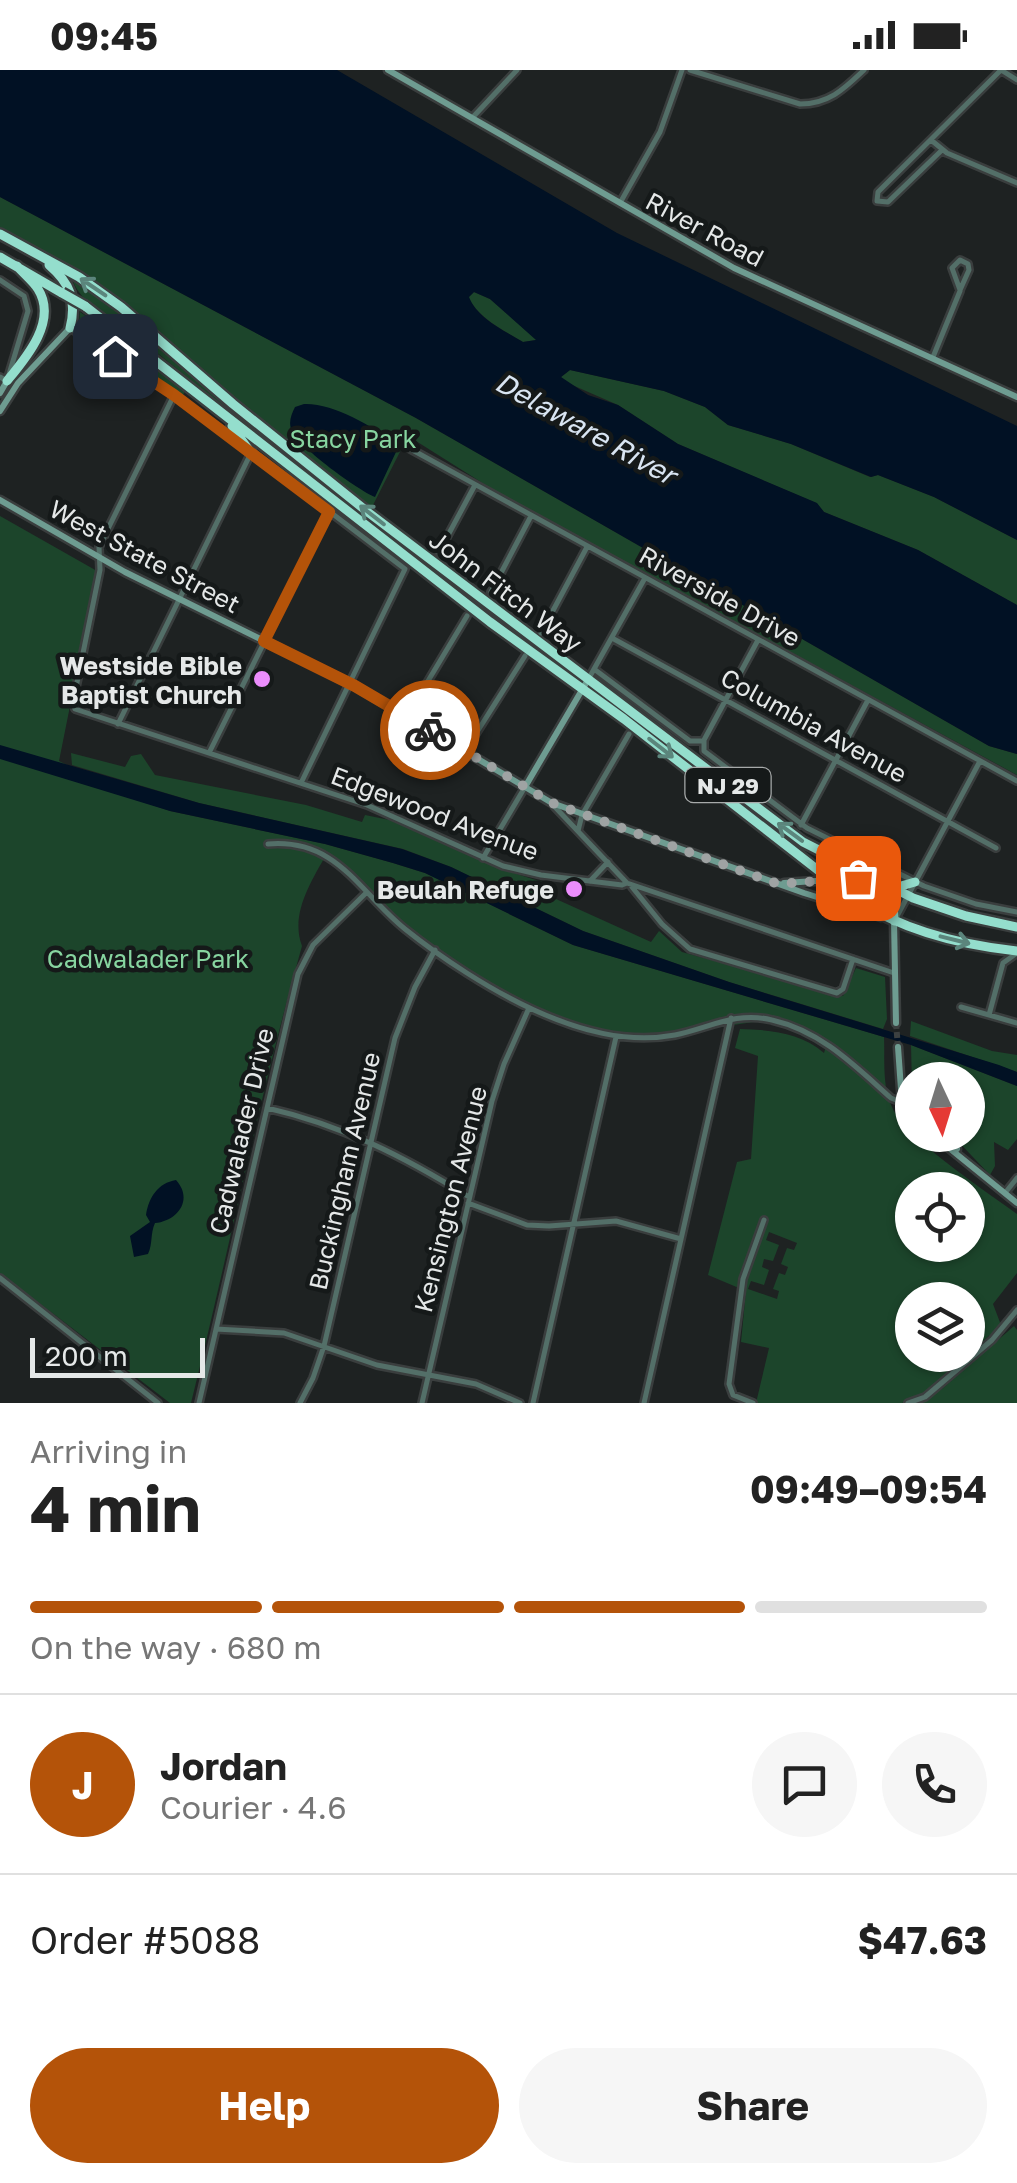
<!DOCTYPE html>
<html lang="en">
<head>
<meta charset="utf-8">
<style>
	body { margin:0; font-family:"Golos Text",sans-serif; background:#f6f6f6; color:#222; height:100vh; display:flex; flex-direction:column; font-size:38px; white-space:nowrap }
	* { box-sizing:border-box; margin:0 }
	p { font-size:32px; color:#767676 }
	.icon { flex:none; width:55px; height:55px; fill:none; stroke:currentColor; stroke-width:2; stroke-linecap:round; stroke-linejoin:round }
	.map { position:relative; height:1333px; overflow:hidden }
	.sheet { display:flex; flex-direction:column; background:#fff; flex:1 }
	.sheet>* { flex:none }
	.needle { width:65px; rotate:176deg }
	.tools { position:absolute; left:895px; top:992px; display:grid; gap:20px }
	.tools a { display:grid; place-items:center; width:90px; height:90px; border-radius:50%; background:#fff; box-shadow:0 2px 8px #0004; font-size:50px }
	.scale { position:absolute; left:30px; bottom:25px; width:175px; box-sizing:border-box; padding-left:10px; border:5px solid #e5e8e8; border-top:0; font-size:28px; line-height:35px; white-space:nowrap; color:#e5e8e8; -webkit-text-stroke:8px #151919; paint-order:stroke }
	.pin { position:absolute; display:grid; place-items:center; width:85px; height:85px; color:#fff; margin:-42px; border-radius:20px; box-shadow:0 5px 15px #0006 }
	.courier { position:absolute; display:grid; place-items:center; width:100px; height:100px; margin:-50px; border:8px solid #b45309; border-radius:50%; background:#fff; color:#222; box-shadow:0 2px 12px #0007 }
	.head em { font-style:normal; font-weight:700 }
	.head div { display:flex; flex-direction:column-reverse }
	.head { display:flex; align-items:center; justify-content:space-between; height:170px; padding:0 30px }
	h1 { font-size:65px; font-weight:700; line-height:75px }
	.bar { display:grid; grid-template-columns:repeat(4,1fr); gap:15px 10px; align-content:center; height:120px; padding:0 30px }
	.bar i { height:12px; border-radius:8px; background:#e0e0e0 }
	.bar .active { background:#b45309 }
	.bar p { grid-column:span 4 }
	.line { display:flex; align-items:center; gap:25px; padding:0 30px; border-top:2px solid #e0e0e0 }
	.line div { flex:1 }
	.round { display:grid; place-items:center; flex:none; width:105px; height:105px; border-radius:52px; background:#f6f6f6 }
	.cta { display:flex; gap:20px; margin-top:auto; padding:20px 30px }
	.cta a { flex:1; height:115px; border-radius:60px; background:#b45309; color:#fff; font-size:40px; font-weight:700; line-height:115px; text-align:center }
	.cta a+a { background:#f6f6f6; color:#222 }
	.status { display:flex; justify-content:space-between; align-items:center; height:70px; padding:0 50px; background:#fff; direction:ltr }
	.status svg { height:28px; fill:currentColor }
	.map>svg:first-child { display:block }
	.green { fill:#1c452b; fill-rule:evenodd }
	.water { fill:#011124; fill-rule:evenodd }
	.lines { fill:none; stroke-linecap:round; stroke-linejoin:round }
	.secondary-tunnel { stroke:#3c4040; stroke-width:6; stroke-dasharray:6 3; stroke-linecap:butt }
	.street-casing { stroke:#3a3e3e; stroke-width:10 }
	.secondary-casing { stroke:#3a3e3e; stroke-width:11 }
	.highway-casing { stroke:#3a3e3e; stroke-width:14 }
	.street { stroke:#536f68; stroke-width:5 }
	.secondary { stroke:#6e9c91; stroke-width:6 }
	.highway { stroke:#94decd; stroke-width:9 }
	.highway-bridge-casing { stroke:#3a3e3e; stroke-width:14; stroke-linecap:butt }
	.highway-bridge { stroke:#94decd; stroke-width:9 }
	.oneway { stroke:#5b857c }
	.done { stroke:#9fa3a3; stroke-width:10; stroke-dasharray:0 18 }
	.route { stroke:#b45309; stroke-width:12 }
	.poi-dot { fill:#eb8dfc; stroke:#151919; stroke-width:4 }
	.labels { text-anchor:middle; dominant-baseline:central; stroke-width:9; stroke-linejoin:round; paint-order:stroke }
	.shield { fill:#151919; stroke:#a7aaaa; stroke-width:2.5 }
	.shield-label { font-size:22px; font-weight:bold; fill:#e5e8e8 }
	.street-label { font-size:25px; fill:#e5e8e8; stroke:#151919 }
	.park-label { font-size:25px; fill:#87d5a0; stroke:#151919 }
	.poi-label { font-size:25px; font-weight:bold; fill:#e5e8e8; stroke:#151919; text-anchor:end }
	.water-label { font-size:28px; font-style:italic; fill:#d9e5f2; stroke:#151919 }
</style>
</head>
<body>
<div class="status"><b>09:45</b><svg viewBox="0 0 49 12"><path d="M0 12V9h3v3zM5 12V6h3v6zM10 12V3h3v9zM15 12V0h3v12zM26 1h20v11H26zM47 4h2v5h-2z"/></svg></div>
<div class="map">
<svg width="1017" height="1333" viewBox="0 0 1017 1333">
	<rect width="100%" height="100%" fill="#1e2222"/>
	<path class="green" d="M0,127L416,348L989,676L1017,684V705L500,424L408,366L369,443L101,221L0,167Z
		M72,209L138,257L296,391L508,558L476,536C367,451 258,365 151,278C125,257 83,240 72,209Z
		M474,222L490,229L537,270L523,272C503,260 478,248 468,227Z
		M80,242L132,277L185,321L182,327L93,265L79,254Z
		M570,300L664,321L705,337L728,355L791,374L870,407L878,405L934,427L1017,470V535L918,480L824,442L816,433L678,374L618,335L563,311L561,307Z
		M0,446L97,501L59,691L132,728L170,741L325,774L393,793L425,803L573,875L884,967C885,989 882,1016 892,1037C905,1068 986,1121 1017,1144V1203L993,1234L1001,1255L968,1285V1230H912V1285H967L926,1323L902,1333H756L769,1278L741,1272L746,1221L708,1205L737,1092L751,1089L758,986L735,978L740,959C770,960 800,962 824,983L827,973L768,950L623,971L533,942L424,874L326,785C311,812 290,844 302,876C259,1027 229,1181 191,1333H170L0,1203ZM944,1109L957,1120H968V1175H912V1120H936ZM769,1162L797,1173L794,1180L787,1178L781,1194L788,1197L785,1205L779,1203L773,1219L779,1221L777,1229L748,1219L751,1211L764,1215L769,1200L762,1197L764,1189L773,1191L779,1175L766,1170Z
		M71,683L125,697L131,686L141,684L155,705L306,735L362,752L365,745L404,753L501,799L555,816L556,829L651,872L659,861L682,882L843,926L856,898L885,907L887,949L883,959L729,912L583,861L451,797L403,779L199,733L72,695Z
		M911,951L992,981L1017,985V1002L910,966Z
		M911,975L1017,1016V1069L1008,1080L994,1072L995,1096L990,1105L952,1065H968V1010H912V1018Z
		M1014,1256L1017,1260V1333H917L942,1319Z"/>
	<path class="water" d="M0,0H337L617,163L1017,356V470L934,427L878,405L871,407L791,374L728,355L705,337L664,321L570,300L561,307L588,325L618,335L678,374L817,433L824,442L918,480L1017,535V684L989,676L416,348L0,127ZM474,222L490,229L536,270L523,272C503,260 477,248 469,227Z
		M304,334C334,333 371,356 395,373L396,382L375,427C358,420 301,379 292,361C288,353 291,345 295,337Z
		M0,675L199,733L402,779L451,797L583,861L729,912L999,995L1017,1002V1016L911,975L573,875L425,803L393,793L325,774L170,741L0,689Z
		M176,1110C194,1130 177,1151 155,1153C150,1164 153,1173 148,1184L134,1187L130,1166L150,1152L146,1145C149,1127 158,1113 176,1110Z"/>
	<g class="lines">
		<path class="secondary-tunnel" d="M896,953L898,977"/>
		<g class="street-casing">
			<path id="street" d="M690,0L800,34C829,34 844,19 864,0
				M473,47L517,0
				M931,70L947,83L1017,113
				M942,80L888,132L877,131L878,122L1001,0L1017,10
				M620,133L660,62L682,0
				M960,190L968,194L969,200L960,220L952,198Z
				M0,210L24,226L28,241L7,311L0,307
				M70,258L154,311L241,374
				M933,287L960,221
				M174,325L99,477L100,500L73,632L75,639L367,735L503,796L541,805L622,815L627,813L894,903
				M405,376L1017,711
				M250,381L405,499L301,713
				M439,482L475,415
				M491,522L531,446
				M541,563L587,477
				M612,568L996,778
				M594,599L690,671H701
				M589,608L645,508
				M407,646L467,546
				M118,654L251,383
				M704,670V681L807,758L924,816L976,834L1017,842
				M704,670L758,570
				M465,681L525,586
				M209,683L329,442
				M554,736L627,813
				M801,755L868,630
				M578,761L582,745L629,664
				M268,774C337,768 359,822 405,859C441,888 492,921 534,940C578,960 626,974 675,965C709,958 736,941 772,950C821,961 855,996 891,1028L901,1032
				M483,788L525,717
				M590,811L608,792
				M632,817L662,854L690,879L837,923L843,919L853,889
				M896,848L980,691
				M961,937L1017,953
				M989,945L1003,893L1017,883
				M267,1038C342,1055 405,1087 469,1127
				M1005,1123L1017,1108
				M468,1133L527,1155L549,1156L616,1151L681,1169
				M0,1208L158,1333
				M216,1259L284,1263L377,1295L476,1314L520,1333
				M199,1333L298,904L313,875L367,822
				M300,1333L313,1308L324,1276L395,968L415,917L435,880
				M422,1333L492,1031L504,994L529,938
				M533,1333L616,967
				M644,1333L731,948
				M753,1333L733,1325L729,1314L743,1209L764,1150
				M908,1333L925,1327L992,1270L1017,1240"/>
		</g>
		<g class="secondary-casing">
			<path id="secondary" d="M388,0L734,198L1017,327
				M0,323L7,311
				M0,341L18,313L70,258
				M0,430L125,502L355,616L552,733L804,823L881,847
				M525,717L589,608
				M784,813L831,810
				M894,851L896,953
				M898,977L902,1033L912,1048
				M902,1015L912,1029
				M933,1065L1017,1133
				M945,1065L957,1079"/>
		</g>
		<g class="highway-casing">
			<path id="highway" d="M0,164L79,207L121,237L233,334L369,443L803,772L913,828L966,846L1017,857
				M0,187L62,223
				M49,195C70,213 77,230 70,258
				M85,236L490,552L624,649L855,829C902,860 961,875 1017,881
				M7,311C26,288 58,251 38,219C33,211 24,204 17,196
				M232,356L251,383
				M831,810L867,809
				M886,818L893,831L894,851
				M894,818L915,812"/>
		</g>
		<use href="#street" class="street"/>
		<use href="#secondary" class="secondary"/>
		<use href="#highway" class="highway"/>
		<g class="highway-bridge-casing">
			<path id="highway-bridge" d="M62,223L85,236"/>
		</g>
		<use href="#highway-bridge" class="highway-bridge"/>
	</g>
	<defs><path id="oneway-shaft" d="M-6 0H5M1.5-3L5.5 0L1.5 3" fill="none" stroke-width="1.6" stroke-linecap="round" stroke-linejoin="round" transform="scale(2.5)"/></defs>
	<g class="oneway">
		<use href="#oneway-shaft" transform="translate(93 217) rotate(-146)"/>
		<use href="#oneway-shaft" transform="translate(372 445) rotate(-142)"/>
		<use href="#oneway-shaft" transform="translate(661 678) rotate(38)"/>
		<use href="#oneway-shaft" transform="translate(790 762) rotate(-144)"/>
		<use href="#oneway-shaft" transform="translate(955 870) rotate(14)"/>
	</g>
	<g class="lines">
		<path class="done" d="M430,660L552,733L778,814L858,808"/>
		<path class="route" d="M115,286L174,325L329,442L264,571L355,616L430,660"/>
	</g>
	<g class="poi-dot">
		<circle cx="262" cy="609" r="10"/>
		<circle cx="574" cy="819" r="10"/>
	</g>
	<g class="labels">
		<rect class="shield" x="685.5" y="698" width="85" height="34" rx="8"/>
		<g class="shield-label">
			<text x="728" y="715">NJ 29</text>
		</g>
		<g class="street-label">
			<text transform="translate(705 159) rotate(28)">River Road</text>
			<text transform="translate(145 486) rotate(28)">West State Street</text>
			<text transform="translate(506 521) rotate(37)">John Fitch Way</text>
			<text transform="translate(720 526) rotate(29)">Riverside Drive</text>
			<text transform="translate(814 655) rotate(29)">Columbia Avenue</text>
			<text transform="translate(435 743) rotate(21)">Edgewood Avenue</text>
			<text transform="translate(241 1061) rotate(-77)">Cadwalader Drive</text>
			<text transform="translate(344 1101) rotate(-77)">Buckingham Avenue</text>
			<text transform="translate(450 1129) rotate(-76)">Kensington Avenue</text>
		</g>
		<g class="park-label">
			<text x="353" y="368">Stacy Park</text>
			<text x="148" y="888">Cadwalader Park</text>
		</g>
		<g class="poi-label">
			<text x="242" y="595">Westside Bible<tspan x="242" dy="29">Baptist Church</tspan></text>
			<text x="554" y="819">Beulah Refuge</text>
		</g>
		<g class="water-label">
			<text transform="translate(586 358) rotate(29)">Delaware River</text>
		</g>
	</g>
</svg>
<div class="tools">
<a><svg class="needle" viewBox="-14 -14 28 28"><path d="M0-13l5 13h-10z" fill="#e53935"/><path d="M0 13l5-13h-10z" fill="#767676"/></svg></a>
<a><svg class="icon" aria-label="locate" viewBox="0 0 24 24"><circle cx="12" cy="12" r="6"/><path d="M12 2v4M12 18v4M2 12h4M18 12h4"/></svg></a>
<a><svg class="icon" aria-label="layers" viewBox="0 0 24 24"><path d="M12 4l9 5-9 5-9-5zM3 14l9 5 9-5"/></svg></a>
</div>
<div class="scale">200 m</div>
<div class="pin" style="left:858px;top:808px;background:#ea580c"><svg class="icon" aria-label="bag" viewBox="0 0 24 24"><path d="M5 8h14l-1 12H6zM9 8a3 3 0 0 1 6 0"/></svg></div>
<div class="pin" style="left:115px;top:286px;background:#1f2937"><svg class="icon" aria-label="home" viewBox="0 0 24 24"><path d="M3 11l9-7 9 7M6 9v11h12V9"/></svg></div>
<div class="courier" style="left:430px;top:660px"><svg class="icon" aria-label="bike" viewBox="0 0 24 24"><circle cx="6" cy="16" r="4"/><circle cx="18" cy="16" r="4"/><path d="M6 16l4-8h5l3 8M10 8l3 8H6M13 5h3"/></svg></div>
</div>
<section class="sheet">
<div class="head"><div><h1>4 min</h1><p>Arriving in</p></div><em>09:49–09:54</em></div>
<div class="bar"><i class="active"></i><i class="active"></i><i class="active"></i><i></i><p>On the way · 680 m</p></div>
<div class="line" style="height:180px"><b class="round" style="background:#b45309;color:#fff">J</b><div><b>Jordan</b><p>Courier · 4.6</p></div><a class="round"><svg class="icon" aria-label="chat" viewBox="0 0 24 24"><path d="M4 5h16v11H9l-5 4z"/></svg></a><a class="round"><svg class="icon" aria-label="phone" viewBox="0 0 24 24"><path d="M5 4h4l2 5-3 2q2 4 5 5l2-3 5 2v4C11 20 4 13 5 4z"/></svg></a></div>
<div class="line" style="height:130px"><div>Order #5088</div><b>$47.63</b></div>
<div class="cta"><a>Help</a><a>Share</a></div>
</section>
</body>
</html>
